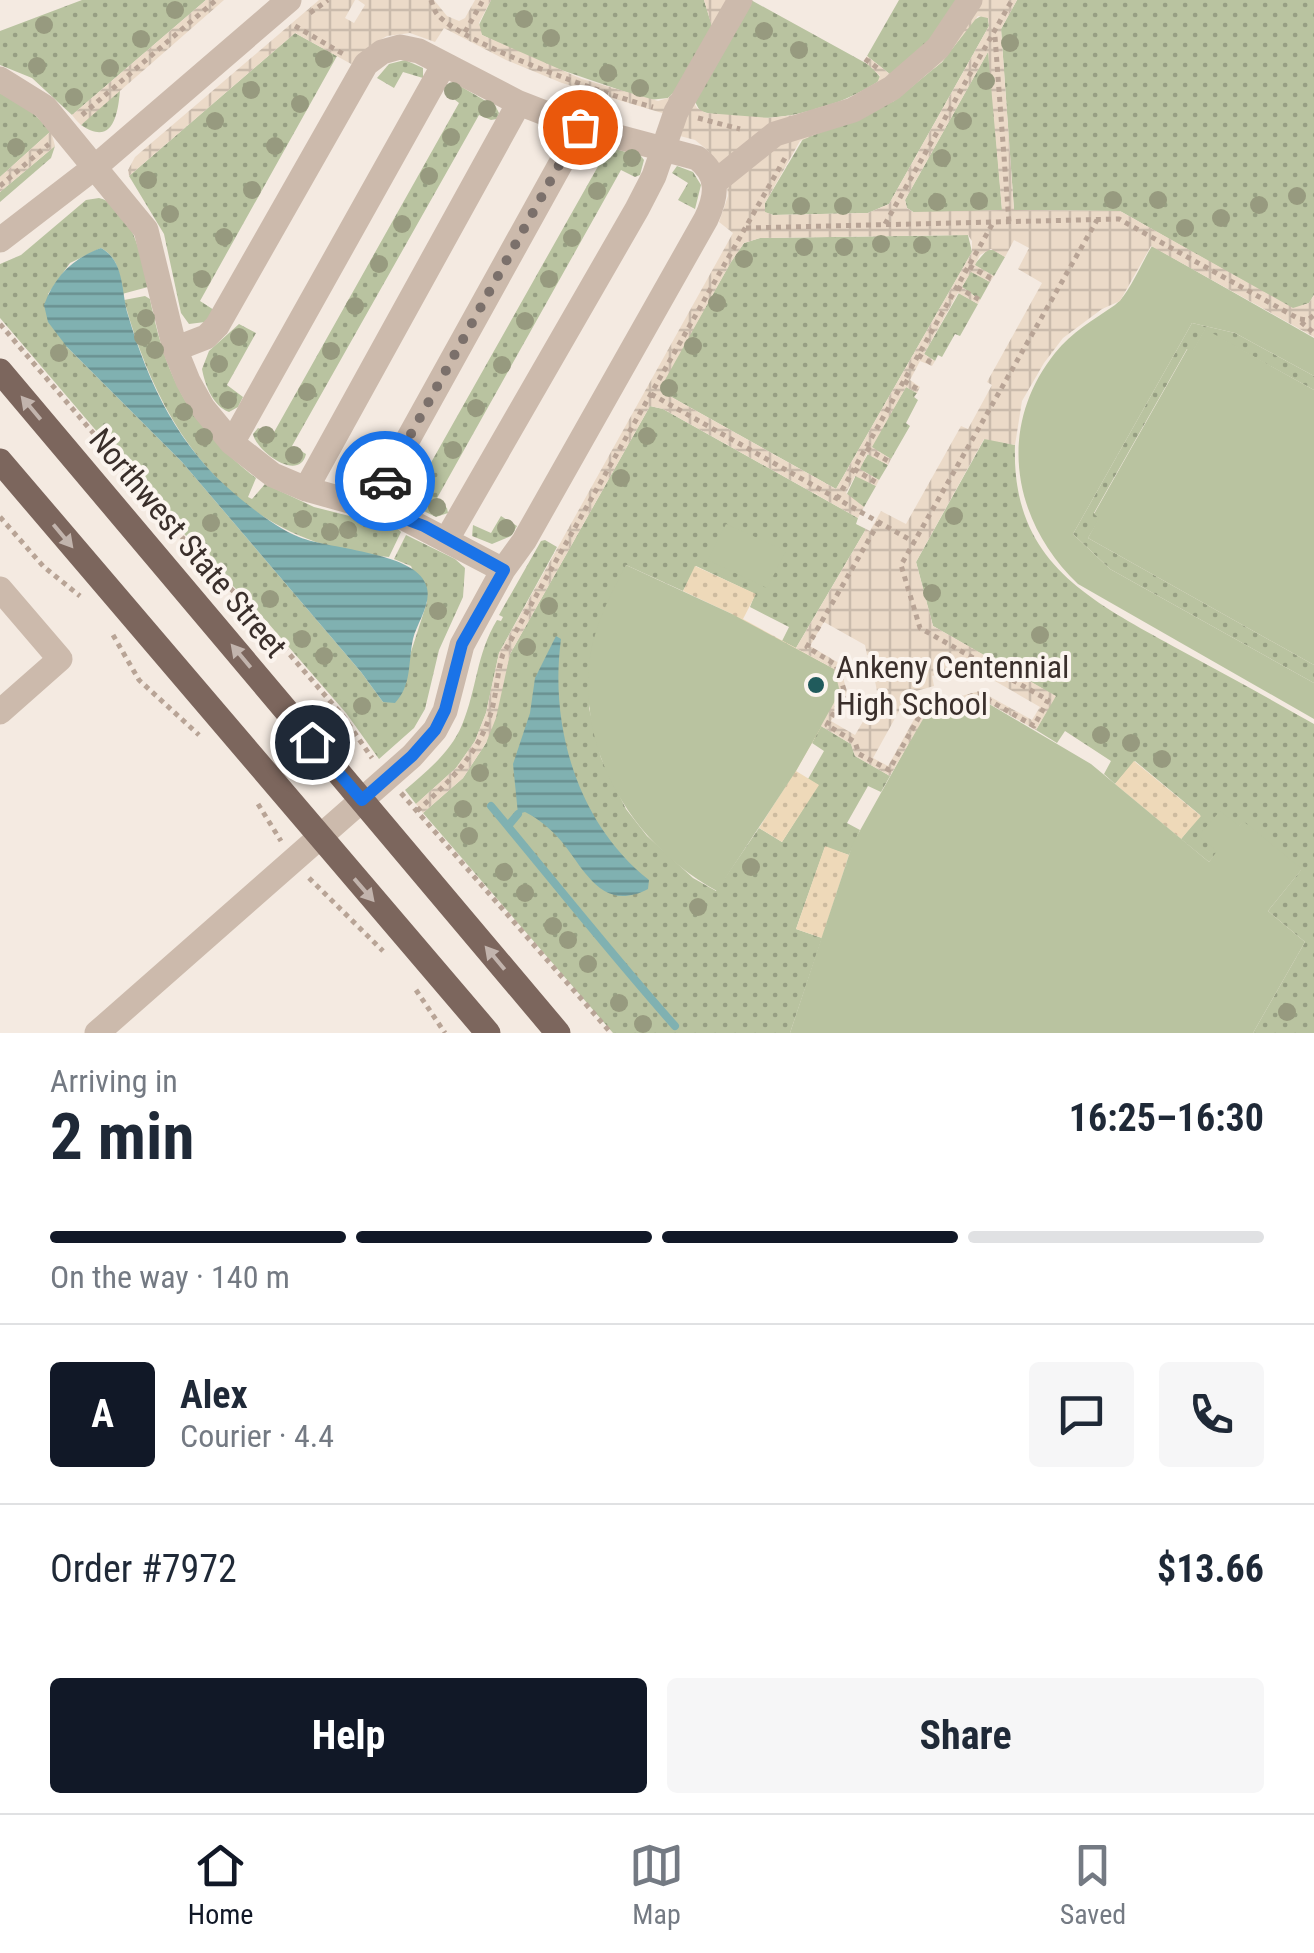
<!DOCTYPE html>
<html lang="en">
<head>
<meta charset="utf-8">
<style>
	body { margin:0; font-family:"Roboto Condensed",sans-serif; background:#f6f6f7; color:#1f2937; height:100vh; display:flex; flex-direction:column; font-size:38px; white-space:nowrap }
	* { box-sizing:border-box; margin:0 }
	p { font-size:32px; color:#747a83 }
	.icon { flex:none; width:55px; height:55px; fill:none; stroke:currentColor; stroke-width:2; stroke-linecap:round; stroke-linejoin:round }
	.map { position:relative; height:1033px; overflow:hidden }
	.details { display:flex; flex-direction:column; background:#fff; flex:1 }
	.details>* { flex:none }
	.pin { position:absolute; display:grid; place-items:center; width:85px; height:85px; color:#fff; margin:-42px; border:5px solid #fff; border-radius:50%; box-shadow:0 2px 10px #0007 }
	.courier { position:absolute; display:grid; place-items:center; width:100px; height:100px; margin:-50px; border:8px solid #1a73e8; border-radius:50%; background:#fff; color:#222; box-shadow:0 2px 12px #0007 }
	.headline em { font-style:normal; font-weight:700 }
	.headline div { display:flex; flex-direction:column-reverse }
	.headline { display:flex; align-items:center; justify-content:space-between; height:170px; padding:0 50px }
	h1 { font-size:65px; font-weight:700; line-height:75px }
	.bar { display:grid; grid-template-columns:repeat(4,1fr); gap:15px 10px; align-content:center; height:120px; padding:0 50px }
	.bar i { height:12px; border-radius:8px; background:#e0e1e3 }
	.bar .current { background:#111827 }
	.bar p { grid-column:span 4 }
	.line { display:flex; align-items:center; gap:25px; padding:0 50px; border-top:2px solid #e0e1e3 }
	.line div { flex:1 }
	.round { display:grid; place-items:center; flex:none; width:105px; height:105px; border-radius:10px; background:#f6f6f7 }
	.button { display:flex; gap:20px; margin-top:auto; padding:20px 50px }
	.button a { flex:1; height:115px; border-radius:10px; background:#111827; color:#fff; font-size:40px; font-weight:700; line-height:115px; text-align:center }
	.button a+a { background:#f6f6f7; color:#1f2937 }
	.tab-bar { display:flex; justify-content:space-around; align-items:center; height:140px; border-top:2px solid #e0e1e3; background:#fff; font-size:28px; color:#747a83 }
	.tab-bar a { display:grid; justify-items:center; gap:5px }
	.tab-bar .current { color:#111827 }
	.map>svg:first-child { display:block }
	.grass { fill:url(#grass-dots) }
	.sand { fill:url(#sand-dots) }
	.pitch { fill:#b9c3a0 }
	.plaza { fill:url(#plaza-grid); fill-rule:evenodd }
	.water { fill:url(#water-rules) }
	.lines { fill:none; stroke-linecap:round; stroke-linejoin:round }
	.stream { stroke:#80b1b1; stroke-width:8 }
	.path { stroke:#b8a496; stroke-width:5; stroke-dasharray:5 5; stroke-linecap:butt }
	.minor { stroke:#ccbaac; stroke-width:25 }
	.major { stroke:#7c665d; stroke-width:25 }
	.tree { fill:#979a7f }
	.oneway { fill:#c2b4ad }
	.done { stroke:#7b706b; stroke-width:10; stroke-dasharray:0 18 }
	.route { stroke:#1a73e8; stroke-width:12 }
	.poi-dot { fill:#205b5c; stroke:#fbf4ee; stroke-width:4 }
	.labels { text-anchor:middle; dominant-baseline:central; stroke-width:8; stroke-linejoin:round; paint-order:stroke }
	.street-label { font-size:32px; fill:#3a2f2b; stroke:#fbf4ee }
	.poi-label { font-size:32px; fill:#3a2f2b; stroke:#fbf4ee; text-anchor:start }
</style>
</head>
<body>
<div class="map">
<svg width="1314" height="1033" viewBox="0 0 1314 1033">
	<defs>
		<pattern id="grass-dots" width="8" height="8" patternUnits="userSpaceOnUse" patternTransform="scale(2.5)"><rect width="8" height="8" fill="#b9c3a0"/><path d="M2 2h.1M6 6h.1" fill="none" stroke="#979f83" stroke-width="1.8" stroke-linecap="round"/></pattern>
		<pattern id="sand-dots" width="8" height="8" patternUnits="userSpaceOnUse" patternTransform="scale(2.5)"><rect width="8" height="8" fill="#eed9b9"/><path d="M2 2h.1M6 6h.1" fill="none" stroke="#cdbb9f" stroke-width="1.8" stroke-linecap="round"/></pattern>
		<pattern id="plaza-grid" width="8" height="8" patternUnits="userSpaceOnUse" patternTransform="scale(2.5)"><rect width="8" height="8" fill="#ebdac8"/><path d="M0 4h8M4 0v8" fill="none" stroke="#cabbac"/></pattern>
		<pattern id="water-rules" width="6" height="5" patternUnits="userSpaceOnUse" patternTransform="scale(2.5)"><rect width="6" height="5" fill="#80b1b1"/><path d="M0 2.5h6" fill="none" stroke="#6a9090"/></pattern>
	</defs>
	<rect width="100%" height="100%" fill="#f4eae1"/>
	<path class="grass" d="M82,0H206L72,115L32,78L0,65V31Z
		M491,0H704L712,26L676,90L668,98L649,100L538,62L482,35L478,27Z
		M751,0L871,66L880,77L879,81C828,114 760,128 700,111L694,100Z
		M899,0H960L934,37L891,75L867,56Z
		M1017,0H1314V295L1309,303L1293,309L1120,211L1014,210L1001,29Z
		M983,15L988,18L989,26L889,204L868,213L773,215L764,212L765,203L803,139L894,101L942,62L974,20Z
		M295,33L337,56L200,301L214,310L205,322L189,324L181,313L164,234L129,176Z
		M989,50L1002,210L915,213L907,208L905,200Z
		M405,60L423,68V78L403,72L394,88L377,78L389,64Z
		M451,86H460L496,107L499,113L497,119L491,120L479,115L292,446L306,454C299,483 256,451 253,434L258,428L273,434L459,103L445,92Z
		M120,90C118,114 113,147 81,125L85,120Z
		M0,93L31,111L51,131L0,177Z
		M593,143L641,156L644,160L640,175L635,177L621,170L436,500L447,508L448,513L436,517L399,499L396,496L399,484L415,491L601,161L587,150Z
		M55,146L51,158L0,202V192Z
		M677,166L693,172L701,185L695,209L678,200L688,183L672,173Z
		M99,198C132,206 142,259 148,287L122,294C120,275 119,258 101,248L70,263L48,294L67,347L182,462L361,672L383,702L410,655L427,602L411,566L394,559L406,535L455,559L465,568L463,597L439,650L425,709L414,728L379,759L346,713L255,608L204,557L0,318V264L21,255L86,200Z
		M968,235L972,252L836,489L666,394L660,387L731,262L744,243L760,238Z
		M987,250H994L1005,257L994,276L974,265Z
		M971,271L990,282L980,300L962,287Z
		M959,293L978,304L960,336L955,334L942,357L938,355L935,361L924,354Z
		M145,296L150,299C166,379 191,427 256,478L248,497L252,499L265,484L314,507L397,528L401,532L389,557C238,545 161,436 124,300Z
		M1192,323L1235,333L1314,376V390L1205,330L1193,351L1187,349L1094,513L1100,518L1088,538L1314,665V683L1110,569L1073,534Z
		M239,324L256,333L227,385L243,397L238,407L229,412C213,406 205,385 202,369L209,351Z
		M906,387L917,393L914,397L918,400L906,423L910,426L891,459L871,447Z
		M650,406L663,409L858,518L856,524L866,529L796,648L782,641L789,627L750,607L755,594L696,566L683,591L626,565L589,708L601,758L626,809L647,836L693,878L716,891L759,828L782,842L818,785L808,779L824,751L812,743L821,726L851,744L855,756L890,776L881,792L868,786L847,823L860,830L849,855L825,847L796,929L822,938L790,1033H613L423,813L463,778L486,743L510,654Z
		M985,438L1015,445C1011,563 1090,600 1180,650C1225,674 1270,699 1314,724V1033H1253L1305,942L1268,911L1301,870L1243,822L1209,862L1181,839L1200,815L1135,761L1115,784L1104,774L1111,761L1065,731L1057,743L1036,730L1055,696L933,626L916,562Z
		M868,454L888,465L879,480L859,469Z
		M856,475L876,486L864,507L846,496Z
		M501,516L517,526L511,536L492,544L472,536L473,525L491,533Z
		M545,540L557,547L499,653L486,713L475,741L456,768L416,804L405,790C427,771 450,753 462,725C477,689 476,655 497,620L501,621L503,617L499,615L541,541Z"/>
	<path class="sand" d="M695,566L756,594L743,619L834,669L841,692L796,771L819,785L782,842L759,828L789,781L732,614L683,591Z
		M1134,761L1201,816L1181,839L1115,784Z
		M825,846L849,855L822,938L796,929Z"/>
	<path class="pitch" d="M1152,246L1314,338V376L1235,333L1192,323L1073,534L1110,569L1314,683V719L1078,584C1012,521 996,427 1055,353C1072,332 1093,320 1115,305C1128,296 1143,260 1152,246Z
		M1205,329L1314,390V665L1088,538L1099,518L1094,514L1188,348L1193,350Z
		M726,524L786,551L767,588L708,560Z
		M626,565L732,614L834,669L841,692L796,771L717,891C637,847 581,761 589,667C592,630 609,597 626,565Z
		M979,698L1091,764L1209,862L1217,851L1198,836L1220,811L1239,826L1243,821L1302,869L1268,911L1305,942L1253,1033H790L853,843L925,714Z"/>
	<path class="plaza" d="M206,0H224L81,125L76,120L72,115Z
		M319,0H355L345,18L354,23L365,5L358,0H434L447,16L459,21L465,18L475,0H491L479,23L482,35L582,79L658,101L668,98L676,90L712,27L704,0H749L694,103L697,108L706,113L769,118L794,115L845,100L877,83L880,76L864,61L867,56L891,75L934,37L960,0H1017L1001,29L1014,210L1120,211L1293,308L1309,303L1314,295V337L1151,246L1120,301L1102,309L1063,338L1044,363L1022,401L1015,445L984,439L916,562L933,626L1056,696L1036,730L979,698L926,714L890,776L855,756L851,744L821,726L840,692L834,669L796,648L866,529L870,531L881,511L906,524L961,426L968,429L992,385L987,382L1042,283L1018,269L1029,248L1014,240L1005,257L991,249L980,255L975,265L994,276L990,282L971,272L962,287L980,300L978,304L958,293L924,354L935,361L932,366L920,361L910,380L920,387L917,393L906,387L872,447L891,459L888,465L867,454L860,469L879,480L876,486L855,476L846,493L864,507L858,518L663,409L650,406L510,654L496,718L486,743L463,778L423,813L416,804L456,768L475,741L486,713L499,653L733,233L719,222L728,196L727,186L716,160L705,148L695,140L680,136L682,119L562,83L506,60L444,28L435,42L410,33L387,36L368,47L353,65L295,33L129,176L128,170L135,157ZM978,16L988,18L989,26L889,204L868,213L773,215L765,212V203L800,141L894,101L942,62ZM988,52L1002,210L913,212L907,208L905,200ZM968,235L972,241V252L836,489L666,394L661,387L731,262L744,243L760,238ZM824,622L865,645L867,655L877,653L884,678L875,681L878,696L855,735L831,721L847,692L839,663L810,646ZM959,669L962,678L981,673L1040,707L1032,720L980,691L921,707L888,766L873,758L909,693L934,686L932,676Z
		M51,131L55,146L0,192V177Z"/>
	<path class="water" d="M101,248C125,261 121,292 128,315C149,386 179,447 236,495C254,510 277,528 299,537C331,550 420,552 427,588C431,605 417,623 413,639C408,662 412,685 395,703L383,702L361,672L182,462L67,347L48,322L44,305C55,276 72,259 101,248Z
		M556,636L561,639C549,727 578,824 649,880L648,889C602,913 585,870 562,842C551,829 539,819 525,812L518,814L513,764L530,713L535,678Z"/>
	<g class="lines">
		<path class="stream" d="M491,806C552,879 611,954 675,1026
			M508,826L518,814"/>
		<path class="path" d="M431,0C433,5 434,10 437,14C461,44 612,97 653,107
			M310,13L328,0
			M295,26L345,55
			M465,32L483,0
			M995,37L1009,223
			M865,59L879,69
			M82,115L216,0
			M698,118L740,129
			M0,186L49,144
			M885,224L1012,0
			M746,228L1119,219L1299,319L1308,320L1314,315
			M969,266L992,279
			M957,287L980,300
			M1301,322L1314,333
			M0,324L200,558L246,604L343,716L372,758
			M918,355L933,364
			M904,381L919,390
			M651,394L914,542
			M866,448L890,462
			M854,469L877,483
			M837,499L993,223
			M0,517L44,567L80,596
			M879,522L807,647L836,665L845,693L827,725L855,742L859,754L889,770L923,710L978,694L1034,726L1048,700L920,628L901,565L1097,220
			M113,635L139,680L199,735
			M401,793L611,1033
			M258,804L281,841
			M417,811C450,781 480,753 492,709C497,691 497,672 503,654L785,158
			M309,878L383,951
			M416,990L445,1033"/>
		<path class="minor" d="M0,79L45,107L146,230L175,349L188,381L203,408L232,443L273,475L306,489L396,514L503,570
			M714,183L775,134L853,110L892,88L938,48L970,0
			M0,240L95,167L289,0
			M232,443L443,66
			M306,489L519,103
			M371,506L581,127
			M447,539L637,209L654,176L676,112L740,0
			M0,589L60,659L0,712
			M97,1033L412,756L435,730L445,711L462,645L503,570L524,541L706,219C717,196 720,175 697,158L581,127L519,103L419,51L400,47L382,52L366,64L217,326L206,337L175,349"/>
		<path class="major" d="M0,371L558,1033
			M0,461L488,1033"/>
	</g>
	<g class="tree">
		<circle cx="175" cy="10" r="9"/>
		<circle cx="524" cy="19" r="9"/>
		<circle cx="44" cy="25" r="9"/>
		<circle cx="764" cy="31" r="9"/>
		<circle cx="551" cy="38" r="9"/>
		<circle cx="141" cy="39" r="9"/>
		<circle cx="1010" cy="43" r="9"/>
		<circle cx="799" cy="50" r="9"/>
		<circle cx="324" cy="59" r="9"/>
		<circle cx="37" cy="66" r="9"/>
		<circle cx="110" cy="68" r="9"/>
		<circle cx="608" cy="73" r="9"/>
		<circle cx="986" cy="81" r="9"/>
		<circle cx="640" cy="88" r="9"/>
		<circle cx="251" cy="90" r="9"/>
		<circle cx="453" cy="91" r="9"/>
		<circle cx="74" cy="97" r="9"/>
		<circle cx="300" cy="104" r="9"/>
		<circle cx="487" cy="109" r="9"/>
		<circle cx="215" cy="121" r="9"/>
		<circle cx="963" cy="121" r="9"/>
		<circle cx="451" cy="137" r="9"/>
		<circle cx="275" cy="146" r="9"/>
		<circle cx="16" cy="147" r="9"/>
		<circle cx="600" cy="150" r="9"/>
		<circle cx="632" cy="158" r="9"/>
		<circle cx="942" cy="158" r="9"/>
		<circle cx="429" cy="176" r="9"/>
		<circle cx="148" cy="180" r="9"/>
		<circle cx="252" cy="190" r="9"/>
		<circle cx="597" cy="191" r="9"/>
		<circle cx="1297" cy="196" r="9"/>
		<circle cx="1113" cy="200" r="9"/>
		<circle cx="1158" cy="200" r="9"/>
		<circle cx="979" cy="201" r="9"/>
		<circle cx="937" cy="202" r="9"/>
		<circle cx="1259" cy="205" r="9"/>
		<circle cx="801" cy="206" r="9"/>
		<circle cx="843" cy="206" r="9"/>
		<circle cx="170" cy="214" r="9"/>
		<circle cx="1221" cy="218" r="9"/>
		<circle cx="402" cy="224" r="9"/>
		<circle cx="1185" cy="228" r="9"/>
		<circle cx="224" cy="237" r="9"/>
		<circle cx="572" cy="238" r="9"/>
		<circle cx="881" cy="244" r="9"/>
		<circle cx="922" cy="245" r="9"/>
		<circle cx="804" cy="247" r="9"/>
		<circle cx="844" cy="247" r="9"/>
		<circle cx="744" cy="259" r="9"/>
		<circle cx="379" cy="264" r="9"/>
		<circle cx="202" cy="279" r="9"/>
		<circle cx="549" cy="279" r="9"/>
		<circle cx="717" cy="303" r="9"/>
		<circle cx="355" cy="306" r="9"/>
		<circle cx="146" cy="318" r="9"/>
		<circle cx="525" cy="321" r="9"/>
		<circle cx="143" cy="337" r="9"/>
		<circle cx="239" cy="337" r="9"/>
		<circle cx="693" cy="346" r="9"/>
		<circle cx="155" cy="350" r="9"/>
		<circle cx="331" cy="351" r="9"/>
		<circle cx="59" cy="353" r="9"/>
		<circle cx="219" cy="364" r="9"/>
		<circle cx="502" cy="365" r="9"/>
		<circle cx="669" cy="388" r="9"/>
		<circle cx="307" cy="392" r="9"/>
		<circle cx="228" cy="400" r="9"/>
		<circle cx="476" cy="408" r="9"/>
		<circle cx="184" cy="412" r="9"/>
		<circle cx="266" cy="435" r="9"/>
		<circle cx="647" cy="436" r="9"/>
		<circle cx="204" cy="437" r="9"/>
		<circle cx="453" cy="450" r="9"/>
		<circle cx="294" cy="455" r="9"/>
		<circle cx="621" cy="478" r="9"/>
		<circle cx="403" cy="493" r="9"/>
		<circle cx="437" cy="507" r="9"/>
		<circle cx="954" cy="516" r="9"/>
		<circle cx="303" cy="519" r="9"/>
		<circle cx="211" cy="523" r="9"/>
		<circle cx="506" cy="528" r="9"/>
		<circle cx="348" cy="530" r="9"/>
		<circle cx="330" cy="532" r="9"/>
		<circle cx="932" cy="593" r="9"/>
		<circle cx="270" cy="599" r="9"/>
		<circle cx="549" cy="606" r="9"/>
		<circle cx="438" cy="611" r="9"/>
		<circle cx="1040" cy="635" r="9"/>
		<circle cx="302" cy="639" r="9"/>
		<circle cx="527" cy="647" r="9"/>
		<circle cx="324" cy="656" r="9"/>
		<circle cx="362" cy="706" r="9"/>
		<circle cx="503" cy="735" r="9"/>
		<circle cx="1101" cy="735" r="9"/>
		<circle cx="1131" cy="743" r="9"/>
		<circle cx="1162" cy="759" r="9"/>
		<circle cx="480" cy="773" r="9"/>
		<circle cx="463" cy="809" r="9"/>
		<circle cx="469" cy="836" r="9"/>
		<circle cx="751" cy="867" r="9"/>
		<circle cx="504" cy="872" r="9"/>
		<circle cx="525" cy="893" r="9"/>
		<circle cx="698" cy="907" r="9"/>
		<circle cx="553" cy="926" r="9"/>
		<circle cx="568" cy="940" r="9"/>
		<circle cx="588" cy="964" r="9"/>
		<circle cx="619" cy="1003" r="9"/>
		<circle cx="1287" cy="1012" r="9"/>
		<circle cx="643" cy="1024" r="9"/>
	</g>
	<defs><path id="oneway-solid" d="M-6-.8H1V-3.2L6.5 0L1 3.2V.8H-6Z" transform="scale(2.5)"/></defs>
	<g class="oneway">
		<use href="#oneway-solid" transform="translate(31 408) rotate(-130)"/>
		<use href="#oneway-solid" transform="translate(63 536) rotate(50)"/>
		<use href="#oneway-solid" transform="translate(241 656) rotate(-130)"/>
		<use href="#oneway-solid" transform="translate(364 890) rotate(49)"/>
		<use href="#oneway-solid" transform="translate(495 958) rotate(-130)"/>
	</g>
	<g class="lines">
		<path class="done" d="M385,481L580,127"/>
		<path class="route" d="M312,742L362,800L412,756L435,730L445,710L462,644L504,570L424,526L371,506L385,481"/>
	</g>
	<circle class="poi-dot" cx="816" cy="685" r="10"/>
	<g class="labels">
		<g class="street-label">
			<text transform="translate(188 543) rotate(50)">Northwest State Street</text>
		</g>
		<g class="poi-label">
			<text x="836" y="667">Ankeny Centennial<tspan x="836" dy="37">High School</tspan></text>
		</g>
	</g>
</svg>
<div class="pin" style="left:580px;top:127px;background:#ea580c"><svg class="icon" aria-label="bag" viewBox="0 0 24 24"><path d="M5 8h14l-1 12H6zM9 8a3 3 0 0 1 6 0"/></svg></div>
<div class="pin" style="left:312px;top:742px;background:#1f2937"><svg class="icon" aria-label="home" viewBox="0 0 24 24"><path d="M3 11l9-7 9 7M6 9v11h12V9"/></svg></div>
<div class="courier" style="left:385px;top:481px"><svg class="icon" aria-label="car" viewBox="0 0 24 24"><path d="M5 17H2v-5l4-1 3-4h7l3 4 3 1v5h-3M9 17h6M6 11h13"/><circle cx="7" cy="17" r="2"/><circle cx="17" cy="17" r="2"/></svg></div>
</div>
<section class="details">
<div class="headline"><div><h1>2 min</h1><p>Arriving in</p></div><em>16:25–16:30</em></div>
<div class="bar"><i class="current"></i><i class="current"></i><i class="current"></i><i></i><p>On the way · 140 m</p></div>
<div class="line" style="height:180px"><b class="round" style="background:#111827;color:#fff">A</b><div><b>Alex</b><p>Courier · 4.4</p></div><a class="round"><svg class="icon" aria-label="chat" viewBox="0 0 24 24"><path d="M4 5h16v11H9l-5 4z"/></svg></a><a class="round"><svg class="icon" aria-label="phone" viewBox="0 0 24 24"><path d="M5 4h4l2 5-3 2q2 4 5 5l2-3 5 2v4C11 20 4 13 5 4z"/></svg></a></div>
<div class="line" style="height:130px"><div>Order #7972</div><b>$13.66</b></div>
<div class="button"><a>Help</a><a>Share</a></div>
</section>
<nav class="tab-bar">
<a class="current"><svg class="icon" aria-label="home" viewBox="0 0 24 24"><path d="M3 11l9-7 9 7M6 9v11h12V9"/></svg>Home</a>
<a><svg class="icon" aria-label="map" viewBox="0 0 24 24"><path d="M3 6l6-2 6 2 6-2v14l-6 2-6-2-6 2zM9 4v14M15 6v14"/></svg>Map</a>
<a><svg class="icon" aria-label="saved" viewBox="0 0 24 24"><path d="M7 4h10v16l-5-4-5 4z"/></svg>Saved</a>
</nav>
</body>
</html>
